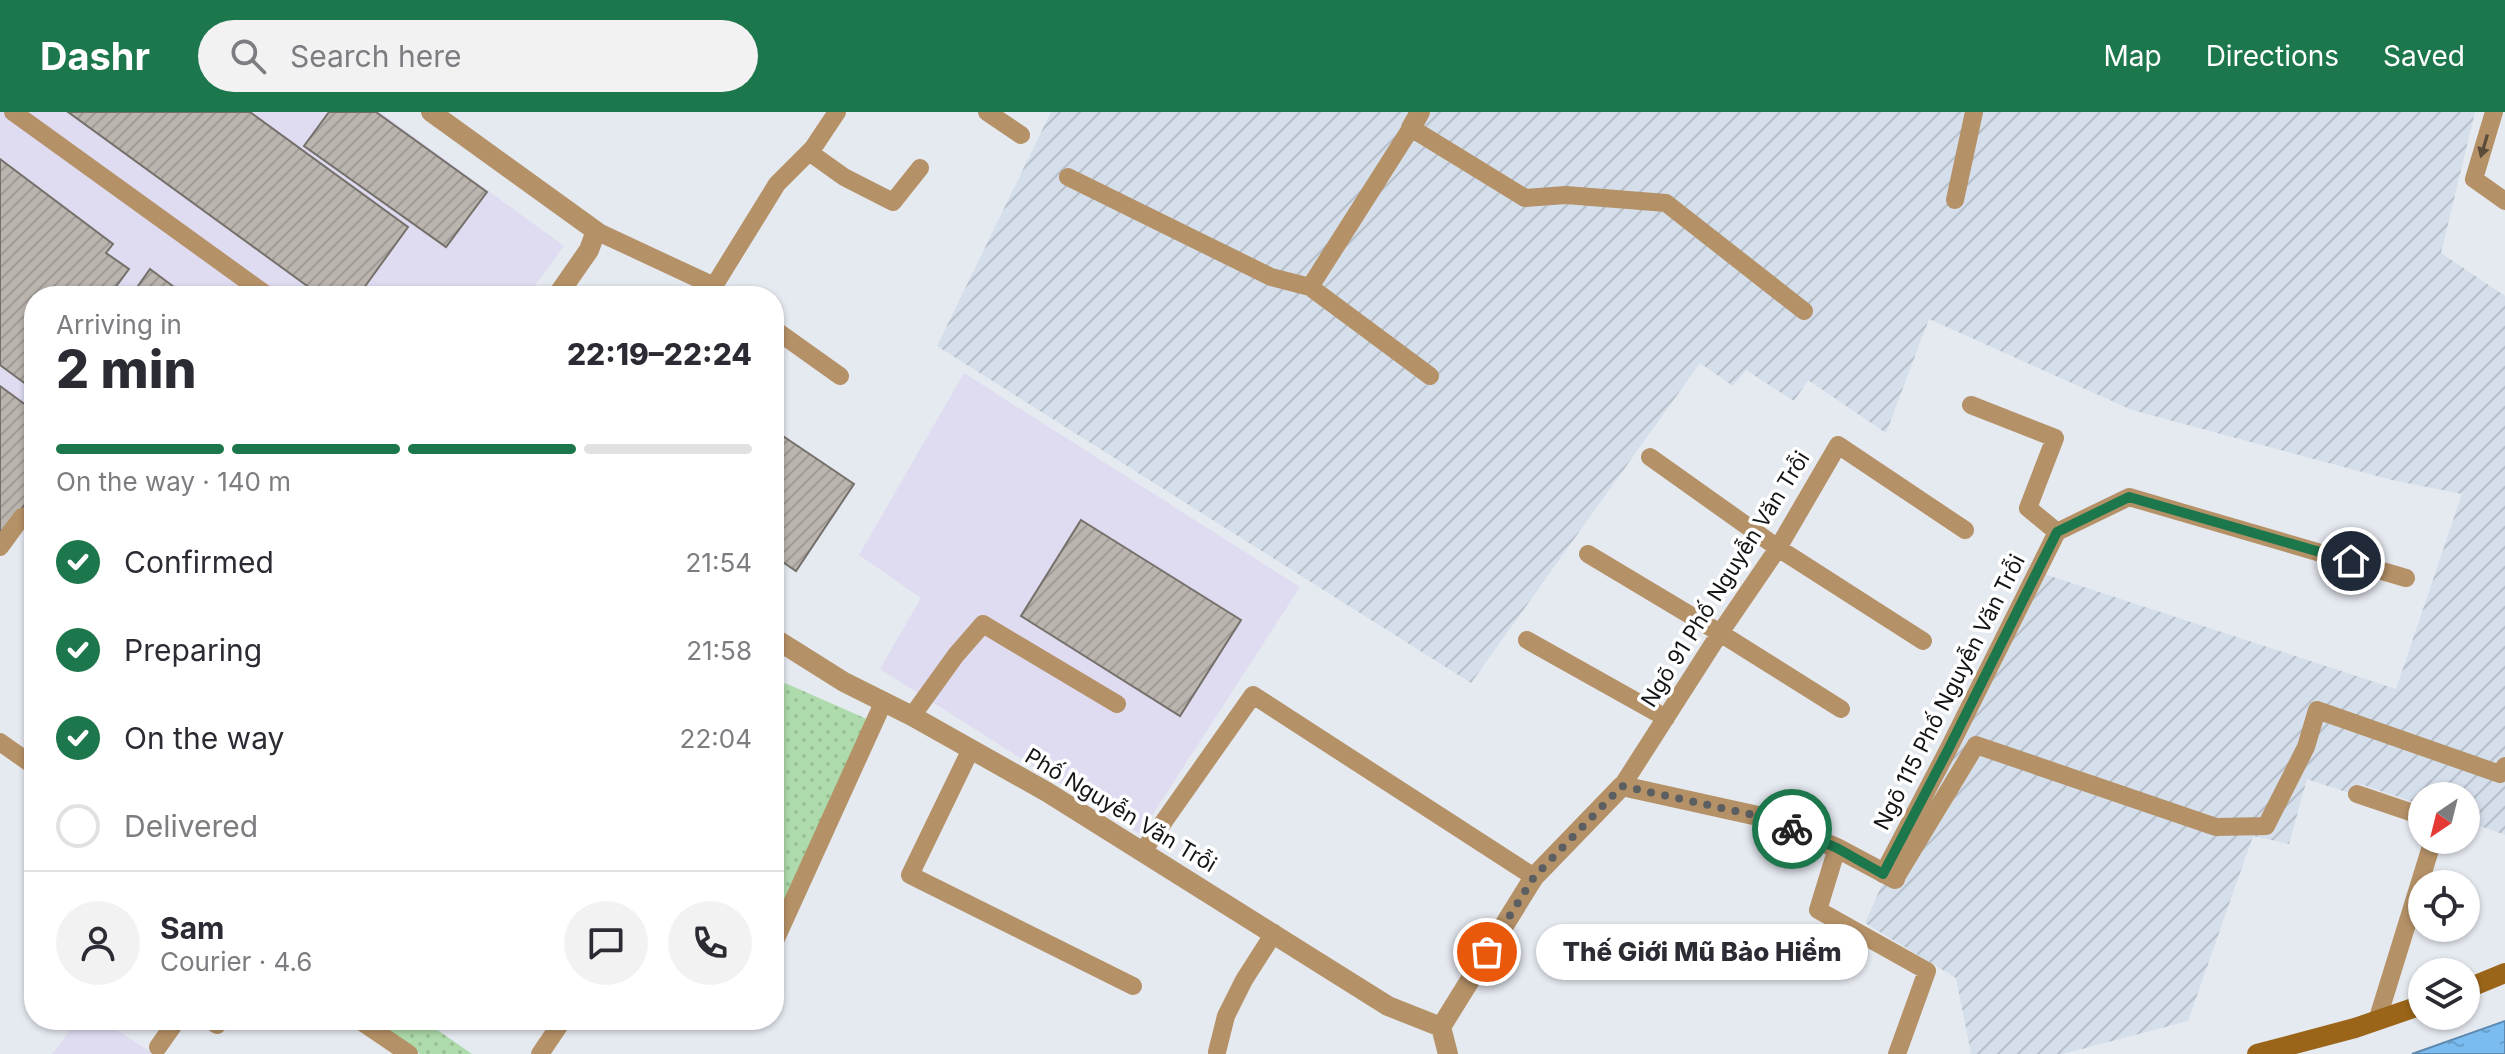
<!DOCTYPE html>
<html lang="en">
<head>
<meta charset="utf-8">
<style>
	body { margin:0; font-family:Inter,sans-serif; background:#f2f2f3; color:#2b2b33; height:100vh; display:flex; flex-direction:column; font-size:30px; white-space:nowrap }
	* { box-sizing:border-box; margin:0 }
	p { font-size:26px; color:#7c7c81 }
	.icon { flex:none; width:44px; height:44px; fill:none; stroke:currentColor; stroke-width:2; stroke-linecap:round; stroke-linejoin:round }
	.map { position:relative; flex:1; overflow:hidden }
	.sheet { position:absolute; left:24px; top:174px; width:760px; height:744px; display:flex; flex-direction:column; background:#fff; border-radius:32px; box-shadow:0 2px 6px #0004 }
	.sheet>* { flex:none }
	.needle { width:52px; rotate:215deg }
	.fabs { position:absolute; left:2408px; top:670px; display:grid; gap:16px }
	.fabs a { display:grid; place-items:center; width:72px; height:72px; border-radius:50%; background:#fff; box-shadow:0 2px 6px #0004; font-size:40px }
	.pin { position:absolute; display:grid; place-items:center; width:68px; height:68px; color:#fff; margin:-34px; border:4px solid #fff; border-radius:50%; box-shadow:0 2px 8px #0007 }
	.courier { position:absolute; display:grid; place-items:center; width:80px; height:80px; margin:-40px; border:6px solid #1d774c; border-radius:50%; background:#fff; color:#222; box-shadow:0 2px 10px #0007 }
	.bubble { position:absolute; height:56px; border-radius:28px; background:#fff; box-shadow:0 2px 6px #0004; font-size:26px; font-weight:800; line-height:56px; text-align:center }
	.head em { font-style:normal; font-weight:800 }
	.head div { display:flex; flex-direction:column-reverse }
	.head { display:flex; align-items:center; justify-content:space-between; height:136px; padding:0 32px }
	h1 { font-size:52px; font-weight:800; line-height:60px }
	.bar { display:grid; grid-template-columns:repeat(4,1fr); gap:12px 8px; align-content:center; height:96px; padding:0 32px }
	.bar i { height:10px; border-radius:6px; background:#e1e1e2 }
	.bar .on { background:#1d774c }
	.bar p { grid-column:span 4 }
	.line { display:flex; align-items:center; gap:20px; padding:0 32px; border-top:2px solid #e1e1e2 }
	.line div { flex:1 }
	.round { display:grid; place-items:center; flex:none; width:84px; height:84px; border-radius:42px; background:#f2f2f3 }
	ol { padding:0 32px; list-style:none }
	li { display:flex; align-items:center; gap:24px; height:88px }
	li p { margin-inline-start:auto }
	li .icon { padding:8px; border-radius:50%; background:#1d774c; color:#fff; stroke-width:4 }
	li:last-child { color:#7c7c81 }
	li i { width:44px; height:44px; border:4px solid #e1e1e2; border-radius:50% }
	header { display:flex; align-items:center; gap:48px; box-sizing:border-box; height:112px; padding:0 40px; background:#1d774c; color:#fff }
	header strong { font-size:38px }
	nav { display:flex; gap:44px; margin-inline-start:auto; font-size:28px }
	.search { width:560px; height:72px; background:#f2f2f3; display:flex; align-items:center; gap:20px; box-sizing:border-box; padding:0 28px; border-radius:44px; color:#7c7c81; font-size:30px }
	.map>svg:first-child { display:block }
	.commercial { fill:#dfdcf2 }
	.industrial { fill:url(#industrial-furrows) }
	.park { fill:url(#park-dots) }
	.water { fill:url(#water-ripples); stroke:#5b89af; stroke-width:2 }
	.building { fill:url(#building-hatch); stroke:#75706a; stroke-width:2 }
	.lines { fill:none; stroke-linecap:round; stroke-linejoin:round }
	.lane { stroke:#b59167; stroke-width:18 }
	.street { stroke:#b59167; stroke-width:20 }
	.secondary { stroke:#9a6519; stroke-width:20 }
	.oneway { fill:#5b4c3a }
	.done { stroke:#5c5f62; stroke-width:8; stroke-dasharray:0 14.4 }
	.route { stroke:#1d774c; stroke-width:10 }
	.labels { text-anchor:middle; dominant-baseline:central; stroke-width:7; stroke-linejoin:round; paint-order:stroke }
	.street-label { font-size:22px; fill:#121416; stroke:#fff }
</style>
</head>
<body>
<header>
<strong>Dashr</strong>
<div class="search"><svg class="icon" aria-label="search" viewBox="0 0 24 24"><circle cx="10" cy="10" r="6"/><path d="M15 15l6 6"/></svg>Search here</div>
<nav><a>Map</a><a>Directions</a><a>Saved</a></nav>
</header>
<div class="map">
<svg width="2505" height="942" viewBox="0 0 2505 942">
	<defs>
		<pattern id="industrial-furrows" width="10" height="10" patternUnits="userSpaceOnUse" patternTransform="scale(2)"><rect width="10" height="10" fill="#d5dfeb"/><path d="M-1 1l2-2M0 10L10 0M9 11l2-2" fill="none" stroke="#b6bec9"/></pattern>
		<pattern id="park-dots" width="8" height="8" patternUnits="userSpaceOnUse" patternTransform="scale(2)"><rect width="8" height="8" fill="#addbab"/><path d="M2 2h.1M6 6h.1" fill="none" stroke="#94bb92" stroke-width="1.8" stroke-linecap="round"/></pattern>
		<pattern id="water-ripples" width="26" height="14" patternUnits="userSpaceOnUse" patternTransform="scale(2)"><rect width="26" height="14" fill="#7abbf0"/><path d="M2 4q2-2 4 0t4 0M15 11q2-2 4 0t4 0" fill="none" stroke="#68a0cd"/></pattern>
		<pattern id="building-hatch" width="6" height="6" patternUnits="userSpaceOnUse" patternTransform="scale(2)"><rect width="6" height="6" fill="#bbb5af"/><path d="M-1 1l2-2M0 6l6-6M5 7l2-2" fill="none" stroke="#a09b96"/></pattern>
	</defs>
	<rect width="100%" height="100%" fill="#e5e9f0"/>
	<path class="commercial" d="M0,0H380L564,134L527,184H34V385L0,431Z
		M964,261L1300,475L1140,722L880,557L921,486L859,443Z
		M78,908H101L154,942H52Z"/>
	<path class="industrial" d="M1051,0H2475L2441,141L2505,184V723L2466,709V684H2422V693L2360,672L2355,683L2307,667L2289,732L2253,724L2188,909L2063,942H1971L1956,866L1865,811L1881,775L2044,462L2396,577L2462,382L2392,368L2132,298L1929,207L1886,321L1808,268L1794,289L1746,258L1733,274L1700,251L1471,571L937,234Z"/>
	<path class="park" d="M785,571L869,608L774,822V595Z
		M370,908H423L472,942H420Z"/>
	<path class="water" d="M2505,909V942H2412Z"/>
	<path class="building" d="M68,0H250L408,115L358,184H321Z
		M329,0H376L487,80L446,135L304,34Z
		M0,47L113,132L106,141L129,157L109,184H34V278L0,253Z
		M150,157L186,184H131Z
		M0,274L34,299V324L25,336L34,343V380L0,426Z
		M774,318L854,372L796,459L774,444Z
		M1081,408L1241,508L1180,604L1021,504Z"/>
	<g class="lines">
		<path class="lane" d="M13,0L268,184
			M987,0L1021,23
			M2494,0L2474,67L2505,89
			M809,40L844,65L893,90L920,56
			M1068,65L1271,165L1310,175L1411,16L1525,86L1566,83L1666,91L1804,199
			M1955,88L1974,0
			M596,119L714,174L777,72L813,36L837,0
			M1310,175L1430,264
			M774,217L840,264
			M1971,293L2055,326L2028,396L2057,420
			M1650,345L1778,436L1923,529
			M0,435L22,405L34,407
			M1588,442L1720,521L1841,597
			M1527,528L1666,606
			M912,604L956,543L983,512L1117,592
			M0,630L34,654
			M971,637L910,763L1133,874
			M1622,674L1720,521L1778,436L1838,333L1965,418
			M2357,682L2422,704
			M1837,736L1818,798L1927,859L1897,942
			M1143,739L1253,583L1534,765
			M1883,762L1949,636L2057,420L2129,385L2406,466
			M1895,767L1976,633L2216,715L2266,714L2306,635L2317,598L2500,662L2505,654
			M774,831L884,589
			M210,908L217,913L220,908
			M359,908L409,942
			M2377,909L2433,728
			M158,935L177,908
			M1217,940L1226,904L1244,868L1274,821
			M540,942L563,908"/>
		<path class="street" d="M431,0L596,119L589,138L557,184
			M1411,16L1420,0
			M774,526L844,570L912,604L1047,680L1388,894L1441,915
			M1448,942L1441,915L1534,765L1622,674L1758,704L1837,736L1895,767"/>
		<path class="secondary" d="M2466,877L2505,861
			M2257,942L2355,916L2422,893"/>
	</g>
	<defs><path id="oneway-solid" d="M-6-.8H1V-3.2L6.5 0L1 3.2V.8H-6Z" transform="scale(2)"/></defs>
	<use class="oneway" href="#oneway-solid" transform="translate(2484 34) rotate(107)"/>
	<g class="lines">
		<path class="done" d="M1487,840L1534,765L1622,674L1758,704L1792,717"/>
		<path class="route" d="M1792,717L1837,736L1883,762L1949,636L2057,420L2129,385L2351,449"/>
	</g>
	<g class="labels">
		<g class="street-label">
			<text transform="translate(1725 467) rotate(-58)">Ngõ 91 Phố Nguyễn Văn Trỗi</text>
			<text transform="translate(1949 580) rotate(-63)">Ngõ 115 Phố Nguyễn Văn Trỗi</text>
			<text transform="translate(1121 698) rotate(31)">Phố Nguyễn Văn Trỗi</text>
		</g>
	</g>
</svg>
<div class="fabs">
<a><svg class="needle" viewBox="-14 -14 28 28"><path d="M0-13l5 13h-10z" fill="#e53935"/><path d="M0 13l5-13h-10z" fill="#7c7c81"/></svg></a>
<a><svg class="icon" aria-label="locate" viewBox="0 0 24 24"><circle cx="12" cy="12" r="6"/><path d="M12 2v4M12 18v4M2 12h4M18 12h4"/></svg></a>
<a><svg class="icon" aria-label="layers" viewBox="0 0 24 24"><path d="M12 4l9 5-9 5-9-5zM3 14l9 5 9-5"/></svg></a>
</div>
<div class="pin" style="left:1487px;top:840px;background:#ea580c"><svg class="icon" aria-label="bag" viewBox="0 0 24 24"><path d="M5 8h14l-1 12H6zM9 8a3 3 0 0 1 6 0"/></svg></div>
<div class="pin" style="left:2351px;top:449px;background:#1f2937"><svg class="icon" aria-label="home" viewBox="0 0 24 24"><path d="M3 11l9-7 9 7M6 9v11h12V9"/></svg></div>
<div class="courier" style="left:1792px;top:717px"><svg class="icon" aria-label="bike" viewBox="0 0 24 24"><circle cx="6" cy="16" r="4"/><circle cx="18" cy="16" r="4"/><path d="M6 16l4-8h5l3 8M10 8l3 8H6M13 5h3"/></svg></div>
<div class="bubble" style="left:1536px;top:812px;width:332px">Thế Giới Mũ Bảo Hiểm</div>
<section class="sheet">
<div class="head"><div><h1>2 min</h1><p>Arriving in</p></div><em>22:19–22:24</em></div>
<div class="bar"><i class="on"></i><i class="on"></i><i class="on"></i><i></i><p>On the way · 140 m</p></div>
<ol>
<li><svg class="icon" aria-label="check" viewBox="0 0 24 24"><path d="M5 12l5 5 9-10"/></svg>Confirmed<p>21:54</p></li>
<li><svg class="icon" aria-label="check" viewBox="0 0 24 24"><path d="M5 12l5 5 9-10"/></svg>Preparing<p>21:58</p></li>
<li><svg class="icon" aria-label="check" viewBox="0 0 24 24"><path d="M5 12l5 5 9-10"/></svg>On the way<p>22:04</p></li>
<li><i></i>Delivered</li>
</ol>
<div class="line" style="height:144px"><a class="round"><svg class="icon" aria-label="person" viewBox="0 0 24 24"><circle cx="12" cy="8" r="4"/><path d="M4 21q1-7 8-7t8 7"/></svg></a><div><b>Sam</b><p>Courier · 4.6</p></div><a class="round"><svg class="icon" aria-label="chat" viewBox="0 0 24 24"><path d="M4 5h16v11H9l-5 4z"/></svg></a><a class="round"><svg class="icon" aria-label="phone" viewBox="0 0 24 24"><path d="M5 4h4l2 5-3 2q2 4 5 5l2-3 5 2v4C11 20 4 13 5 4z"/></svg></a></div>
</section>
</div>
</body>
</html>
